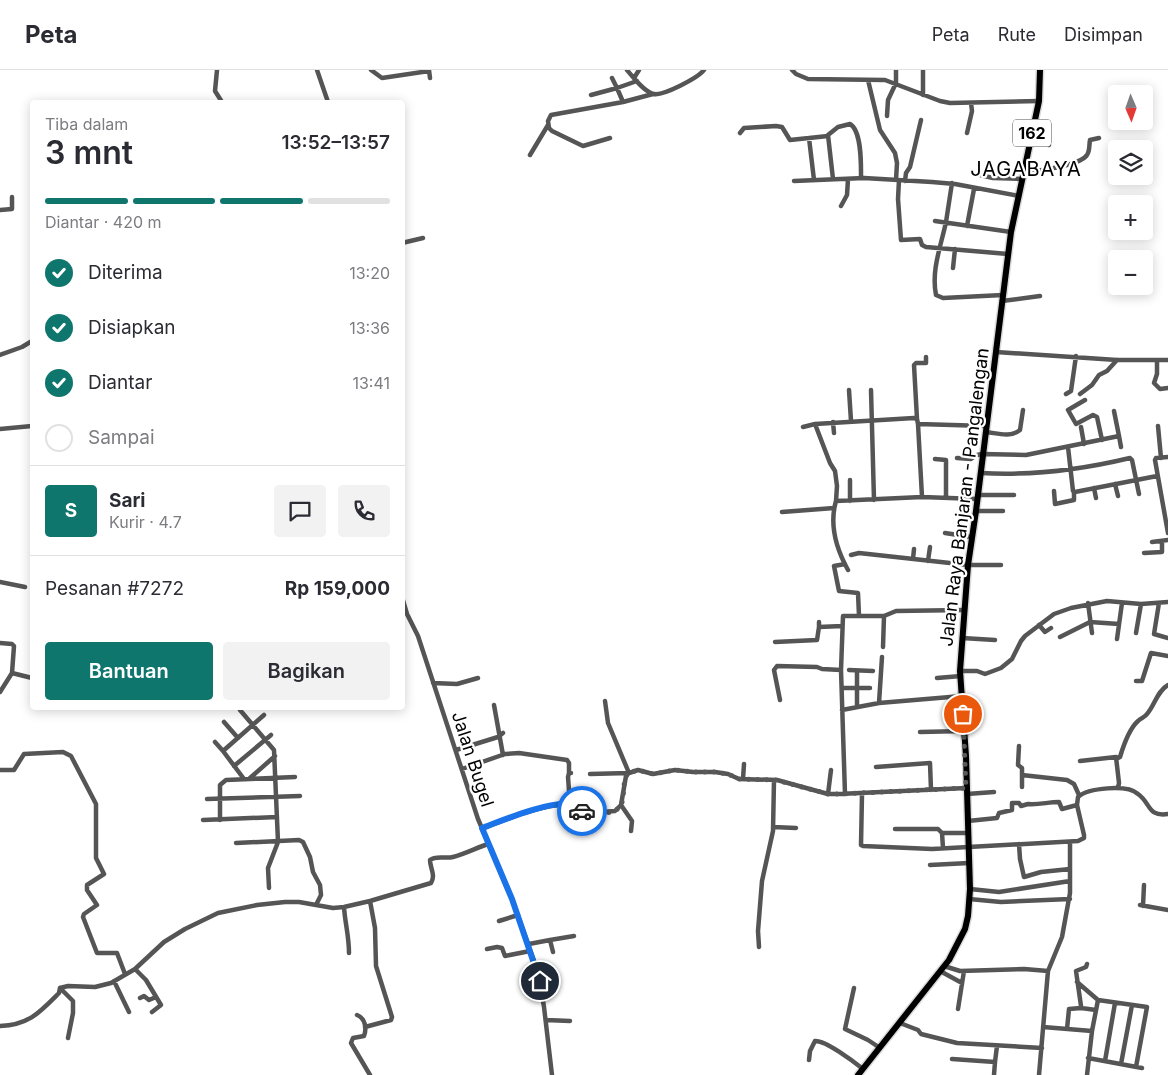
<!DOCTYPE html>
<html lang="id">
<head>
<meta charset="utf-8">
<style>
	body { margin:0; font-family:Inter,sans-serif; background:#f2f2f3; color:#2b2b33; height:100vh; display:flex; flex-direction:column; font-size:19px; white-space:nowrap }
	* { box-sizing:border-box; margin:0 }
	p { font-size:16px; color:#7c7c81 }
	.icon { flex:none; width:28px; height:28px; fill:none; stroke:currentColor; stroke-width:2; stroke-linecap:round; stroke-linejoin:round }
	.map { position:relative; flex:1; overflow:hidden }
	.sheet { position:absolute; left:30px; top:30px; width:375px; height:610px; display:flex; flex-direction:column; background:#fff; border-radius:5px; box-shadow:0 2px 12px #0003 }
	.sheet>* { flex:none }
	.needle { width:32px; rotate:178deg }
	.tools { position:absolute; left:1108px; top:15px; display:grid; gap:10px }
	.tools a { display:grid; place-items:center; width:45px; height:45px; border-radius:5px; background:#fff; box-shadow:0 2px 12px #0003; font-size:25px }
	.pin { position:absolute; display:grid; place-items:center; width:42px; height:42px; color:#fff; margin:-21px; border:2px solid #fff; border-radius:50%; box-shadow:0 1px 5px #0007 }
	.courier { position:absolute; display:grid; place-items:center; width:50px; height:50px; margin:-25px; border:4px solid #1a73e8; border-radius:50%; background:#fff; color:#222; box-shadow:0 1px 6px #0007 }
	.headline em { font-style:normal; font-weight:600 }
	.headline div { display:flex; flex-direction:column-reverse }
	.headline { display:flex; align-items:center; justify-content:space-between; height:85px; padding:0 15px }
	h1 { font-size:32px; font-weight:600; line-height:38px }
	.bar { display:grid; grid-template-columns:repeat(4,1fr); gap:8px 5px; align-content:center; height:60px; padding:0 15px }
	.bar i { height:6px; border-radius:4px; background:#e1e1e2 }
	.bar .active { background:#0f766e }
	.bar p { grid-column:span 4 }
	.line { display:flex; align-items:center; gap:12px; padding:0 15px; border-top:1px solid #e1e1e2 }
	.line div { flex:1 }
	.round { display:grid; place-items:center; flex:none; width:52px; height:52px; border-radius:5px; background:#f2f2f3 }
	ol { padding:0 15px; list-style:none }
	li { display:flex; align-items:center; gap:15px; height:55px }
	li p { margin-inline-start:auto }
	li .icon { padding:5px; border-radius:50%; background:#0f766e; color:#fff; stroke-width:4 }
	li:last-child { color:#7c7c81 }
	li i { width:28px; height:28px; border:2px solid #e1e1e2; border-radius:50% }
	.button { display:flex; gap:10px; margin-top:auto; padding:10px 15px }
	.button a { flex:1; height:58px; border-radius:5px; background:#0f766e; color:#fff; font-size:20px; font-weight:600; line-height:58px; text-align:center }
	.button a+a { background:#f2f2f3; color:#2b2b33 }
	header { display:flex; align-items:center; gap:30px; box-sizing:border-box; height:70px; padding:0 25px; background:#fff; border-bottom:1px solid #e1e1e2 }
	header strong { font-size:24px }
	nav { display:flex; gap:28px; margin-inline-start:auto; font-size:18px }
	.map>svg:first-child { display:block }
	.lines { fill:none; stroke-linecap:round; stroke-linejoin:round }
	.primary-casing { stroke:#dbdbdb; stroke-width:9 }
	.minor { stroke:#555; stroke-width:4.5 }
	.primary { stroke:#000; stroke-width:6 }
	.done { stroke:#595959; stroke-width:5; stroke-dasharray:0 9 }
	.route { stroke:#1a73e8; stroke-width:6 }
	.labels { text-anchor:middle; dominant-baseline:central; stroke-width:4.5; stroke-linejoin:round; paint-order:stroke }
	.shield { fill:#fff; stroke:#4c4c4c; stroke-width:1 }
	.shield-label { font-size:16px; font-weight:bold; fill:#000 }
	.street-label { font-size:18px; fill:#000; stroke:#fff }
	.quarter-label { font-size:20px; letter-spacing:1px; fill:#000; stroke:#fff }
</style>
</head>
<body>
<header>
<strong>Peta</strong>
<nav><a>Peta</a><a>Rute</a><a>Disimpan</a></nav>
</header>
<div class="map">
<svg width="1168" height="1005" viewBox="0 0 1168 1005">
	<rect width="100%" height="100%" fill="#fff"/>
	<g class="lines">
		<g class="primary-casing">
			<path id="primary" d="M858,1005L949,890L965,859L968,846L970,819L966,686L960,601L968,495L976,441L1011,162L1039,31L1040,0"/>
		</g>
		<path class="minor" d="M217,0L215,21L222,32
			M317,0L328,32
			M371,0L382,8L429,1
			M429,0L430,8
			M627,0C633,7 644,22 654,24C663,26 698,8 704,0
			M792,0L796,4L808,9L885,10L940,31L950,33L1039,31
			M923,0V25
			M612,8L617,18L637,11
			M634,8L639,0
			M868,10L880,60L895,83L897,93L896,110
			M591,25L617,18L623,32L551,45L548,51L549,58L552,61L583,76L610,68
			M623,32L653,24
			M887,46L888,30L896,13V0
			M740,63L744,58L776,56L782,57L790,70L828,66
			M967,63L972,41L971,33
			M809,68L814,110
			M1031,71L1049,75
			M530,85L548,55
			M1023,103C1036,101 1080,96 1087,85C1090,81 1089,75 1090,70L1099,68
			M980,105L993,108L1022,109
			M833,109L828,65L838,57L850,54C862,61 861,95 861,108
			M899,110L898,129L901,170L920,169L922,175L926,177L1008,184
			M794,111L864,108L932,112L955,114L1019,126
			M905,111L906,103L910,97L921,50
			M952,113C950,126 948,139 946,152C941,176 931,200 936,225L943,228L1003,225
			M841,136L847,125L848,109
			M0,140L12,139V127
			M935,151L1011,162
			M967,156L974,119
			M402,173L423,168
			M953,198L955,179
			M1002,231L1040,226
			M996,282L1117,290H1168
			M0,285L22,277L32,271
			M1157,290V304L1154,313L1160,319L1168,318
			M849,320L851,351
			M871,320L874,430
			M1066,324L1071,321L1076,286
			M1080,324L1092,315L1099,305L1107,301L1117,290
			M1085,330L1068,340L1076,354L1093,345L1097,347L1102,370
			M917,349L914,295L916,293H926V287
			M833,352L834,363
			M815,354L914,348L917,349L918,354L986,356
			M918,354L922,427
			M1158,356L1161,388
			M803,357L815,354L830,393L835,401L837,416L836,431L922,427L977,429
			M1081,357L1084,374
			M0,359L32,356
			M986,362C997,363 1010,368 1020,360L1023,340
			M1119,366L1121,377
			M1068,377L1073,421L1075,422L1157,406
			M1168,387L1156,388L1155,390L1168,463
			M957,388L971,389L977,385L982,384L1026,385L1119,366L1114,341
			M935,389L946,390V428
			M981,403C1032,406 1080,400 1130,388L1132,390L1139,424
			M1115,414L1118,426
			M1094,418L1096,428
			M1054,421L1055,434L1074,430V422
			M978,425H1014
			M836,431C829,455 837,480 848,500
			M850,431V410
			M976,441H1003
			M782,442L834,438
			M945,463L971,467
			M1152,472L1168,470
			M1144,483L1162,482V471
			M851,485L859,483L968,495H1001
			M913,489L914,479
			M928,491L930,477
			M845,494L834,496L839,521L858,523L859,546
			M0,512L25,517
			M402,527L407,544L418,566L478,749L512,829L538,902L544,937L552,1005
			M1088,533L1092,563
			M1159,533L1154,564L1168,568
			M884,546L896,541L964,540
			M819,552V557L842,556
			M1039,555L1045,562L1051,558
			M1136,563L1141,534
			M1060,567L1090,552L1119,554
			M962,568L995,570
			M1117,569L1122,533
			M775,572L817,570L819,557
			M0,573L12,574L14,576L12,603L0,622
			M849,600L873,601
			M960,601H977L985,604L1001,598L1012,589L1021,571L1025,566L1054,544L1071,538L1107,531L1141,534L1168,532
			M12,603L32,608
			M937,608L961,606
			M1136,611H1142L1151,583L1168,586
			M433,613L457,614L478,608
			M844,618H870
			M780,630L774,600L777,596L817,597L822,599L841,600
			M879,633L882,587
			M494,635L503,685
			M857,637V601
			M240,640L274,680L278,772L268,798L269,818
			M842,640L879,633L962,626
			M224,652L238,668
			M920,662L965,661
			M215,672L223,681
			M1019,676L1018,695L1022,698V717
			M456,680L498,667L503,663
			M1116,689L1120,687C1123,677 1130,658 1138,651C1141,648 1145,647 1147,644C1155,635 1157,621 1168,615
			M1080,691L1116,687L1119,713L1118,718
			M234,696L271,665
			M876,697L930,693L931,720
			M462,699L505,684L519,683L567,690L569,693V703
			M0,700H14L24,684L63,682L71,686L96,734V788L104,804L87,815V820L97,835L84,844L83,847L97,883H117L125,904
			M571,703H569L568,707L570,734L587,743L615,741L621,735L626,706L629,703L638,700L653,704L675,700L693,702H715L728,704L739,709L777,710L828,724H839L966,718
			M590,704L629,703L608,653L605,631
			M1022,705L1067,710L1074,714L1079,725
			M250,708L275,686
			M244,709L223,681L264,645
			M743,709L744,694
			M828,724L831,700
			M845,724L841,600L843,546H884L883,577
			M862,724L861,775L863,776L932,779L1078,771L1084,768V765L1077,735L1078,727C1088,718 1127,714 1138,724C1151,733 1147,747 1168,744
			M967,724L994,722
			M207,729L300,726
			M621,735L632,751L631,761
			M203,750L277,747
			M220,750V715L226,710L295,707
			M968,751L997,748L999,743L1012,740V733H1019L1021,736L1028,734C1039,735 1048,732 1059,732L1062,739L1077,735
			M773,757L796,758
			M482,759C509,748 540,735 570,734
			M895,759H938L942,763H968
			M942,763L943,778
			M236,773L299,770L303,772L310,787L313,802L320,815L321,825L316,835
			M1019,774L1020,789L1024,807L1041,802L1070,799
			M930,795L969,793
			M970,819L999,822L1070,811
			M969,829L1001,832L1070,829
			M1140,835L1168,840
			M1143,836L1144,815
			M344,837C345,853 349,866 349,883
			M499,851L518,845
			M550,870L574,866
			M529,874L550,870L553,882
			M759,877L758,861L762,811L773,761L774,710
			M487,879L497,877L502,878L505,886L530,881
			M944,896L960,901L1024,899L1048,901
			M135,899L146,910L161,935L152,942
			M940,901L962,913
			M114,911L129,942
			M540,911L553,906L554,901
			M1077,912L1098,930L1092,961
			M60,918L73,931V943L68,968
			M854,918L845,959L868,970L880,978
			M140,928L144,926L149,930L156,927
			M1098,930L1147,937L1136,997
			M1081,938L1096,940
			M958,939L964,901
			M357,945C365,948 367,958 364,966L353,968L351,973L370,1005
			M546,950L570,951
			M900,953L918,960L921,964L957,973L1042,978
			M0,956C29,955 40,942 59,923L60,918L68,916L95,917L111,913L135,899L164,872L185,859L218,843L257,835L285,832H299L333,838L344,837L370,831L431,813C436,805 430,798 430,790C436,785 445,789 453,787C465,784 476,778 488,774
			M365,957L391,950L392,947L376,896L375,858L370,831
			M1043,957L1092,961L1087,1005
			M1067,959L1069,939L1081,938V936L1076,901L1086,897L1087,894
			M1088,988L1142,998
			M952,989L995,992L994,1005
			M809,990L810,981L815,971C825,970 853,991 863,999
			M1105,991L1115,933
			M995,992L997,976
			M1121,994L1132,935
			M1039,1005L1048,901L1062,867L1070,823V772"/>
		<use href="#primary" class="primary"/>
	</g>
	<g class="lines">
		<path class="done" d="M582,741C589,744 596,743 603,743C630,742 620,724 626,706L629,703L638,700L653,704L675,700L693,702H715L728,704L739,709L776,710L828,724H839L966,718L963,644"/>
		<path class="route" d="M540,911L512,829L482,758C501,751 549,731 569,734C573,735 578,739 582,741"/>
	</g>
	<g class="labels">
		<rect class="shield" x="1013" y="49.5" width="38" height="27" rx="4"/>
		<g class="shield-label">
			<text x="1032" y="63">162</text>
		</g>
		<g class="street-label">
			<text transform="translate(964 427) rotate(-83)">Jalan Raya Banjaran - Pangalengan</text>
			<text transform="translate(473 689) rotate(72)">Jalan Bugel</text>
		</g>
		<g class="quarter-label">
			<text x="1026" y="99">JAGABAYA</text>
		</g>
	</g>
</svg>
<div class="tools">
<a><svg class="needle" viewBox="-14 -14 28 28"><path d="M0-13l5 13h-10z" fill="#e53935"/><path d="M0 13l5-13h-10z" fill="#7c7c81"/></svg></a>
<a><svg class="icon" aria-label="layers" viewBox="0 0 24 24"><path d="M12 4l9 5-9 5-9-5zM3 14l9 5 9-5"/></svg></a>
<a>+</a>
<a>−</a>
</div>
<div class="pin" style="left:963px;top:644px;background:#ea580c"><svg class="icon" aria-label="bag" viewBox="0 0 24 24"><path d="M5 8h14l-1 12H6zM9 8a3 3 0 0 1 6 0"/></svg></div>
<div class="pin" style="left:540px;top:911px;background:#1f2937"><svg class="icon" aria-label="home" viewBox="0 0 24 24"><path d="M3 11l9-7 9 7M6 9v11h12V9"/></svg></div>
<div class="courier" style="left:582px;top:741px"><svg class="icon" aria-label="car" viewBox="0 0 24 24"><path d="M5 17H2v-5l4-1 3-4h7l3 4 3 1v5h-3M9 17h6M6 11h13"/><circle cx="7" cy="17" r="2"/><circle cx="17" cy="17" r="2"/></svg></div>
<section class="sheet">
<div class="headline"><div><h1>3 mnt</h1><p>Tiba dalam</p></div><em>13:52–13:57</em></div>
<div class="bar"><i class="active"></i><i class="active"></i><i class="active"></i><i></i><p>Diantar · 420 m</p></div>
<ol>
<li><svg class="icon" aria-label="check" viewBox="0 0 24 24"><path d="M5 12l5 5 9-10"/></svg>Diterima<p>13:20</p></li>
<li><svg class="icon" aria-label="check" viewBox="0 0 24 24"><path d="M5 12l5 5 9-10"/></svg>Disiapkan<p>13:36</p></li>
<li><svg class="icon" aria-label="check" viewBox="0 0 24 24"><path d="M5 12l5 5 9-10"/></svg>Diantar<p>13:41</p></li>
<li><i></i>Sampai</li>
</ol>
<div class="line" style="height:90px"><b class="round" style="background:#0f766e;color:#fff">S</b><div><b>Sari</b><p>Kurir · 4.7</p></div><a class="round"><svg class="icon" aria-label="chat" viewBox="0 0 24 24"><path d="M4 5h16v11H9l-5 4z"/></svg></a><a class="round"><svg class="icon" aria-label="phone" viewBox="0 0 24 24"><path d="M5 4h4l2 5-3 2q2 4 5 5l2-3 5 2v4C11 20 4 13 5 4z"/></svg></a></div>
<div class="line" style="height:65px"><div>Pesanan #7272</div><b>Rp 159,000</b></div>
<div class="button"><a>Bantuan</a><a>Bagikan</a></div>
</section>
</div>
</body>
</html>
